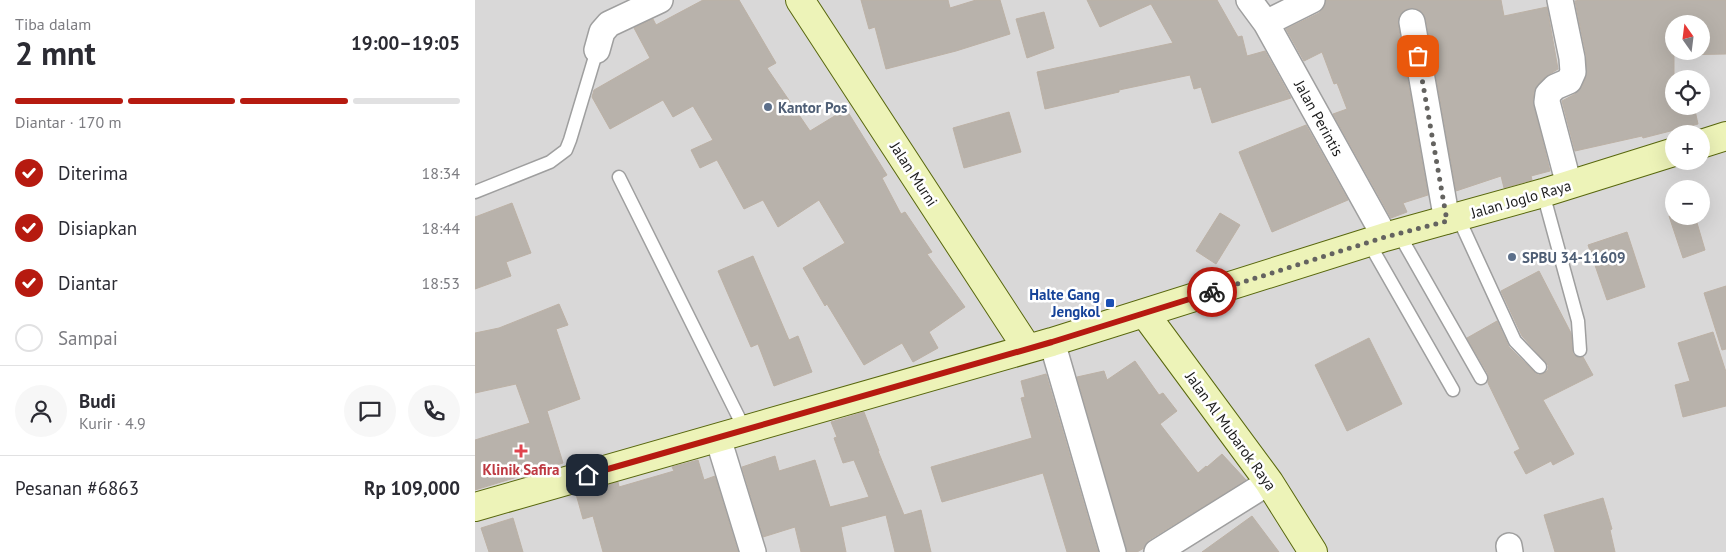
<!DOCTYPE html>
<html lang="id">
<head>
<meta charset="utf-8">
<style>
	body { margin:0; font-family:"PT Sans",sans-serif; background:#f7f7f7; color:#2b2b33; height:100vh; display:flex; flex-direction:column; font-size:19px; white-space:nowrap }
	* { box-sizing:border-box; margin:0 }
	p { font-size:16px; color:#7c7c81 }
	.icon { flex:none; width:28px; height:28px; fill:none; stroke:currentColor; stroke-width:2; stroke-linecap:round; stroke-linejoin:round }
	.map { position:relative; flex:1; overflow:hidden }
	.sheet { display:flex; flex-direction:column; background:#fff; width:475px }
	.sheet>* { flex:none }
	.needle { width:32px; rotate:346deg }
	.tools { position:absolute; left:1190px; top:15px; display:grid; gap:10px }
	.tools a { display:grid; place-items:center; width:45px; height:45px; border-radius:50%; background:#fff; box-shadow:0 5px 20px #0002; font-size:25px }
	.pin { position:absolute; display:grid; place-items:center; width:42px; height:42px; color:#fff; margin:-21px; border-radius:10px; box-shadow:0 2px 8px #0006 }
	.courier { position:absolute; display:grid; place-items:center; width:50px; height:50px; margin:-25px; border:4px solid #b61a10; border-radius:50%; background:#fff; color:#222; box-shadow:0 1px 6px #0007 }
	.head em { font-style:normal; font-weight:600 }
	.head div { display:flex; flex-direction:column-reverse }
	.head { display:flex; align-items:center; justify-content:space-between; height:85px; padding:0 15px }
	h1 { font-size:32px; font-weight:600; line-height:38px }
	.bar { display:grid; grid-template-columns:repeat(4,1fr); gap:8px 5px; align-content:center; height:60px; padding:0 15px }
	.bar i { height:6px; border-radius:4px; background:#e1e1e2 }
	.bar .active { background:#b61a10 }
	.bar p { grid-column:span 4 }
	.line { display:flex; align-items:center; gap:12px; padding:0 15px; border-top:1px solid #e1e1e2 }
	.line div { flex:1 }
	.round { display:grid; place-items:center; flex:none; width:52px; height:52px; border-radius:26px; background:#f7f7f7 }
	ol { padding:0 15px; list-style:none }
	li { display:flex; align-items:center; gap:15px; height:55px }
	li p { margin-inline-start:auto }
	li .icon { padding:5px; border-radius:50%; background:#b61a10; color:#fff; stroke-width:4 }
	li:last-child { color:#7c7c81 }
	li i { width:28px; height:28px; border:2px solid #e1e1e2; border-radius:50% }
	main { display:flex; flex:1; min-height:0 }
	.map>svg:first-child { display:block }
	.residential { fill:#d9d8d8; fill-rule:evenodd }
	.building { fill:#b8b2ab; stroke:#bcb1a5; fill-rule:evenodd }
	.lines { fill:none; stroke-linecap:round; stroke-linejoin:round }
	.lane-casing { stroke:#9f9f9f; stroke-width:15 }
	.street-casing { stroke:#9f9f9f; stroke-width:28 }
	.secondary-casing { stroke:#58670d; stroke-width:30 }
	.lane { stroke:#fff; stroke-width:12 }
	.street { stroke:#fff; stroke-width:25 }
	.secondary { stroke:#edf3b8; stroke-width:28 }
	.done { stroke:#646360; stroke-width:5; stroke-dasharray:0 9 }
	.route { stroke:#b61a10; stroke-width:6 }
	.service-dot { fill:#5c6f8a; stroke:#fff; stroke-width:2 }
	.transit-dot { fill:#1a4fb4; stroke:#fff; stroke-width:2 }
	.health-dot { fill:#e0444e; stroke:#fff; stroke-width:2 }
	.labels { text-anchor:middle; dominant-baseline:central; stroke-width:5; stroke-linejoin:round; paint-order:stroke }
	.service-label { font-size:15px; font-weight:bold; fill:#4e5e75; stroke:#fff; text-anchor:start }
	.street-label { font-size:15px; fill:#1b1b1b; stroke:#fff }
	.transit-label { font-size:15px; font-weight:bold; fill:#164399; stroke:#fff; text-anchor:end }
	.health-label { font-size:15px; font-weight:bold; fill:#be3a42; stroke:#fff }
</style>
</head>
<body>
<main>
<section class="sheet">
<div class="head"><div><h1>2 mnt</h1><p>Tiba dalam</p></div><em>19:00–19:05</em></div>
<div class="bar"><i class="active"></i><i class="active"></i><i class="active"></i><i></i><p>Diantar · 170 m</p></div>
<ol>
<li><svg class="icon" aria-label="check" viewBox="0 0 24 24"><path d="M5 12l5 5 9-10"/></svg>Diterima<p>18:34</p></li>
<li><svg class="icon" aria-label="check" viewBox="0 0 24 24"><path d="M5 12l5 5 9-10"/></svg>Disiapkan<p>18:44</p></li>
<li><svg class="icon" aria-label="check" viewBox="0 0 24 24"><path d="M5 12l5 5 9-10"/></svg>Diantar<p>18:53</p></li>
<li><i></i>Sampai</li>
</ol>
<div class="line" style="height:90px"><a class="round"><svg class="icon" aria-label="person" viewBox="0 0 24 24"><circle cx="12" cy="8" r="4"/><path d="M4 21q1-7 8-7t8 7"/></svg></a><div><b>Budi</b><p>Kurir · 4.9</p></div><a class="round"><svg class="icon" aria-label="chat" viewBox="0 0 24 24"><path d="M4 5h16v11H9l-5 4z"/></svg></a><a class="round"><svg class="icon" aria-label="phone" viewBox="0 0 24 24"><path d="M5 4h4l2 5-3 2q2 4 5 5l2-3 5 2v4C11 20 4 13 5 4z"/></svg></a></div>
<div class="line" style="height:65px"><div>Pesanan #6863</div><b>Rp 109,000</b></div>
</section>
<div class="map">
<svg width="1251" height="552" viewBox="0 0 1251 552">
	<rect width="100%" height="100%" fill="#ece9e1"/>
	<path class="residential" d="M0,0H1251V552H0ZM1199,24H1226V51H1199ZM1199,79H1226V106H1199ZM1199,134H1226V161H1199ZM1199,189H1226V216H1199Z"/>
	<path class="building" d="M228,0H264L301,63L292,68L335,131L371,109L412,175L407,178L426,214L430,212L457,252L452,254L490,307L454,332L463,348L438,362L427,343L389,365L352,304L350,306L328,268L370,243L344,200L303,227L288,200L269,209L242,160L225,168L216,150L238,140L218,106L198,117L188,100L135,129L117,97L119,90L175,58L159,28L178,19L181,25Z
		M386,0H473L475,8L501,0H525L535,34L481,51L411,69L400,27L394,29Z
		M612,0H742L763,37L767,36L772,56L790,51L816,98L737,123L726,87L719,89L715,75L644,90V92L570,109L562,72L698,43L676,4L625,27Z
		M851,0H1026L1029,16L1072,7L1083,69L1070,77L1063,84L1059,92L1058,101L1075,171L1056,176L1057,180L1029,188L1026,176L981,191L951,20L948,13L942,9L934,8L928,11L924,17L923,24L953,195L928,203L932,212L916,218L858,114L872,109L862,83L859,84L847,52L829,61L811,29L844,13L849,7Z
		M1105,0H1251V54L1199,55V106H1219L1223,124L1168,138L1167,136L1100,151L1087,101L1100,94L1107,87L1111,77V55L1100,1ZM1199,24H1226V51H1199Z
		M569,12L579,48L552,58L541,19Z
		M534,112L546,152L489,168L478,128Z
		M831,125L873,200L797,232L764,152Z
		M37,203L56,253L31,262L36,276L0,289V217Z
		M745,213L765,225L741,264L721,251Z
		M1194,216H1220L1230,250L1208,258Z
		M1152,232L1170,287L1132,300L1113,245Z
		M278,256L314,340L323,336L337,372L299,386L283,344L276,347L243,271Z
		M1064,271L1096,333L1098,354L1102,357H1108L1118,375L1068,400L1099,454L1078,465L1076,461L1051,474L1039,452L1045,449L1013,383V374L992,338L1022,321L1034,347L1060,373L1063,375L1070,373L1073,370V365L1047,336L1026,291Z
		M1251,286V349L1247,350L1229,293Z
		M84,304L93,325L81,329L105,399L72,411L88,463L0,490V440L55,423L41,384L0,393V333L24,328Z
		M1238,332L1251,372V406L1208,417L1200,385L1215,381L1203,343Z
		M894,338L927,404L872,431L840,365Z
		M660,361L684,395L688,393L702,411L685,424L723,473L731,466L732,467L747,454L771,480L674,540L669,548L662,552H652L602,377L629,371L632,380Z
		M571,374L623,552H592L568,473L467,502L456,467L557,438L546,398L550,397L546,381Z
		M389,412L404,451H403L429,515L446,510L456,552H420L411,515L366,527L371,552H326L320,527L288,537L267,467L300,456L304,471L340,460L355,507L394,497L379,460L368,463L359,438L362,437L356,422Z
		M223,460L229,480L240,476L263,552H128L118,516L108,519L101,494L143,482L144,487L199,471L197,467Z
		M1128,498L1137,529L1135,530L1140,552H1080L1069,515Z
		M777,516L804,552H727Z
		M38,518L48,552H14L6,528Z"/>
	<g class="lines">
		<g class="lane-casing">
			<path id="lane" d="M144,177L270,430
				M0,192L75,162L91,150L95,140L122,50
				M1068,193L1103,321L1105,350
				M983,217L1040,341L1065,367
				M924,234L1006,378
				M894,243L978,390"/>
		</g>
		<g class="street-casing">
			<path id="street" d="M774,0L791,23L910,237
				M1085,0L1097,58L1098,72L1094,81L1080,87L1073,94L1072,102L1094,185
				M937,22L972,221
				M791,23L837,0
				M122,50L127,32L134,24L185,0
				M577,342L638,552
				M243,438L278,552
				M1034,546L1035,552
				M682,552L794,482"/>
		</g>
		<g class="secondary-casing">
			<path id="secondary" d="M325,0L552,348
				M1226,144L1251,136
				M670,314L794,482L838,552
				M0,507L577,342L910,237L1068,193L1199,152"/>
		</g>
		<use href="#lane" class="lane"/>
		<use href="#street" class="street"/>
		<use href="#secondary" class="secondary"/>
	</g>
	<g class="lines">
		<path class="done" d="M737,292L910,237L972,221L943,56"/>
		<path class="route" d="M112,475L577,342L737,292"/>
	</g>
	<g class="service-dot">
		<circle cx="293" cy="107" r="5"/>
		<circle cx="1037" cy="257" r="5"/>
	</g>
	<rect class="transit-dot" x="630" y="298" width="10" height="10" rx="2.5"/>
	<path class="health-dot" d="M43.5 443.5h5v5h5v5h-5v5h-5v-5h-5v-5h5z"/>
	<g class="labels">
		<g class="service-label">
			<text x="303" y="107">Kantor Pos</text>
			<text x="1047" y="257">SPBU 34-11609</text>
		</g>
		<g class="street-label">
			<text transform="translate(844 118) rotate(61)">Jalan Perintis</text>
			<text transform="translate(439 174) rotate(57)">Jalan Murni</text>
			<text transform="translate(1046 199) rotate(-16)">Jalan Joglo Raya</text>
			<text transform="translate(756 431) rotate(54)">Jalan Al Mubarok Raya</text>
		</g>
		<g class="transit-label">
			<text x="625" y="294">Halte Gang<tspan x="625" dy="17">Jengkol</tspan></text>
		</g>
		<g class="health-label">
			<text x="46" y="469">Klinik Safira</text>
		</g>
	</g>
</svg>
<div class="tools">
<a><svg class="needle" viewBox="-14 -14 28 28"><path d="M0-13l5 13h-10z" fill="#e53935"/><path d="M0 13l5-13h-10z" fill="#7c7c81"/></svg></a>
<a><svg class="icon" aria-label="locate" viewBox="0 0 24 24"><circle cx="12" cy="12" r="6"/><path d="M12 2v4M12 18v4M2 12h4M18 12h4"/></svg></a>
<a>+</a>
<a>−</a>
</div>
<div class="pin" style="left:943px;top:56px;background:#ea580c"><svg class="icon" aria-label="bag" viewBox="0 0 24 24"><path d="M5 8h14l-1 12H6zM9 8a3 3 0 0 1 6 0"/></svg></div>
<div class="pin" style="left:112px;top:475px;background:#1f2937"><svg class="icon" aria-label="home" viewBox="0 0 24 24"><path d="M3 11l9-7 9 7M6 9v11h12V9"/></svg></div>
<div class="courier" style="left:737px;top:292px"><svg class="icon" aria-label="bike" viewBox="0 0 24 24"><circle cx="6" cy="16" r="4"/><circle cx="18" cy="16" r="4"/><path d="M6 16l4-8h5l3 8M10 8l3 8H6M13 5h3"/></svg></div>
</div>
</main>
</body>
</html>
